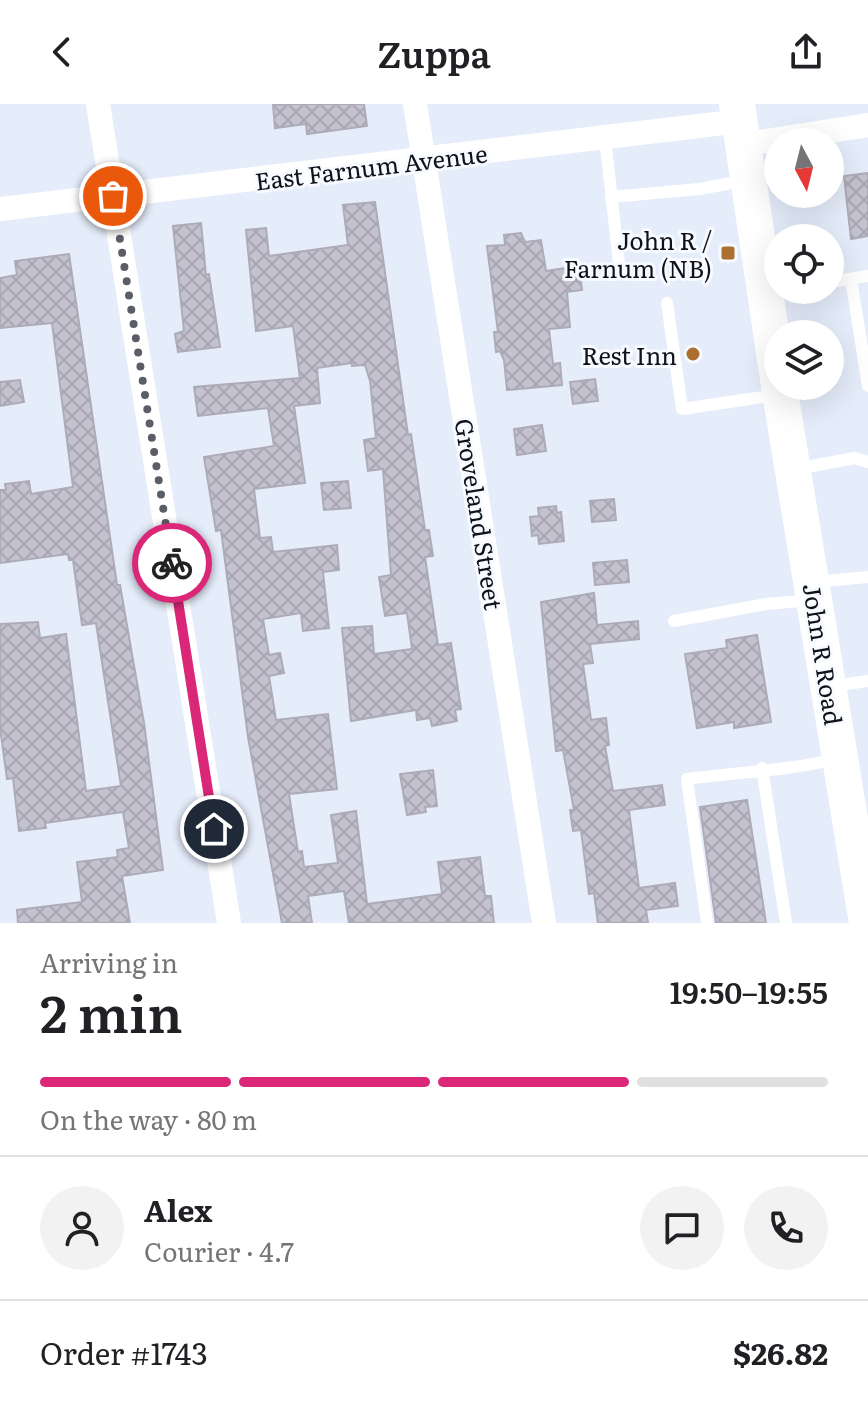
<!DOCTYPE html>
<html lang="en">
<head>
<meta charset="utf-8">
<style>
	body { margin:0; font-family:Literata,serif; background:#f2f2f2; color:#202124; height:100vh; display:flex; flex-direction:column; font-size:30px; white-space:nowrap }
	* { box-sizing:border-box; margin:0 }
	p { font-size:26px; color:#757577 }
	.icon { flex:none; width:44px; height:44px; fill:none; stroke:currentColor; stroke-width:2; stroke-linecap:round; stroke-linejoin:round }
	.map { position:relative; height:819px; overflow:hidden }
	.panel { display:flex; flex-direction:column; background:#fff; flex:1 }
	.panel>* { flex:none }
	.needle { width:52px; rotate:173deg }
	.controls { position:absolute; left:764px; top:24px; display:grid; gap:16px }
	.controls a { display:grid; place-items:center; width:80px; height:80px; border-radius:50%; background:#fff; box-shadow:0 8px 32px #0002; font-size:40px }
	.pin { position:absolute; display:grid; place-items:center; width:68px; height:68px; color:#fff; margin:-34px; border:4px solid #fff; border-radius:50%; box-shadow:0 2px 8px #0007 }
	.courier { position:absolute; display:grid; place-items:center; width:80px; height:80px; margin:-40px; border:6px solid #db2777; border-radius:50%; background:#fff; color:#222; box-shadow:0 2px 10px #0007 }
	.overview em { font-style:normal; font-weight:600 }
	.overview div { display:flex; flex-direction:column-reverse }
	.overview { display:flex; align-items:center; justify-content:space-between; height:136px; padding:0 40px }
	h1 { font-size:52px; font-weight:600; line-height:60px }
	.bar { display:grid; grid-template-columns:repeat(4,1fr); gap:12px 8px; align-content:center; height:96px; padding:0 40px }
	.bar i { height:10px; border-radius:6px; background:#e0e0e0 }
	.bar .on { background:#db2777 }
	.bar p { grid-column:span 4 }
	.line { display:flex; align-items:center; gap:20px; padding:0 40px; border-top:2px solid #e0e0e0 }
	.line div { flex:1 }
	.round { display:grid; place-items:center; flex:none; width:84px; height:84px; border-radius:42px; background:#f2f2f2 }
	header { display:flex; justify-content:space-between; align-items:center; height:104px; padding:0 40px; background:#fff; font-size:36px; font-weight:600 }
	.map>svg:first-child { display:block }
	.building { fill:url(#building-cross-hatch); stroke:#aeabb9; stroke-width:2 }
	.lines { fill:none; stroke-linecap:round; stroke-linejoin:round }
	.service { stroke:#fff; stroke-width:12 }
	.minor { stroke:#fff; stroke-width:24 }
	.secondary { stroke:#fff; stroke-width:36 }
	.done { stroke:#5b5e66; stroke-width:8; stroke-dasharray:0 14.4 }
	.route { stroke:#db2777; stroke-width:10 }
	.poi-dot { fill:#ab6f31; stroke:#f7faff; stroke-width:3 }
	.labels { text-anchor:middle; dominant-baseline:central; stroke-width:6; stroke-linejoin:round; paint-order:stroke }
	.street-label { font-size:24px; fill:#101217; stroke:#f7faff }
	.poi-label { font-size:24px; fill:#101217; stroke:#f7faff; text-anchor:end }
</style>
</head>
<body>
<header><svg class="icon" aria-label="back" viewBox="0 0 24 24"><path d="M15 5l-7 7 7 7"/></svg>Zuppa<svg class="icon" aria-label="share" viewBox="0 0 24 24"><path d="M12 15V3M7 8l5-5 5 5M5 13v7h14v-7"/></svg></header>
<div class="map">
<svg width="868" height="819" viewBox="0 0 868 819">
	<defs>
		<pattern id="building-cross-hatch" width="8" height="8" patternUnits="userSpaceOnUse" patternTransform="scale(2)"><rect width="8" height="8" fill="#c5c2d0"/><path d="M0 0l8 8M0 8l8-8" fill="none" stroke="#a8a6b2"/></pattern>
	</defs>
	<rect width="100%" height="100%" fill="#e5ecfa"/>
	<path class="building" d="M294,0H364L367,22L307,30L306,20L275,24L273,1Z
		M868,69V132L851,135L844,72Z
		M375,98L408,331L411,330L425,426H429L433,452L425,453L438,541L451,539L461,605L455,606L457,617L432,622L430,614L417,616L416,606L351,617L342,524L372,522L374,550L412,545L407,509L385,512L379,473L391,471L383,365L368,367L364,336L376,334L370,277L365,261L352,262V259L317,264L320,299L294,302L305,379L254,385L260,434L271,433L273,448L337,441L339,466L323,468L329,524L303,527L301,509L263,515L269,551L280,549L284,569L269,572L276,616L328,610L337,685L289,690L298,748L302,747L304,763L338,759L331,711L356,707L367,800L442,790L438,758L480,753L485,792H491L494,819H349L344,787L308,792L312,819H282L248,633L221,426L216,427L204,353L274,342L268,304L198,312L194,283L300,274L293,222L256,227L246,126L266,124L269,152L348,141L343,101Z
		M201,119L206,171L209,170L220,243L178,248L175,230L184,227L173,122Z
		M521,129L525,138L541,136L546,167L579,162L582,186L567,188L570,223L549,225L553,260L560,259L562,281L507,286L504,256L500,247L496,248L494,228H498L487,142L505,141L504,131Z
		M69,150L117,481H120L144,619L163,766L122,772L130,819H18L17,806L82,798L77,758L118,753L117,746L129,744L123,708L45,719L46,724L19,727L13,674L7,675L0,624V520L38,518L40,534L66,530L86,687L121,682L96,519L82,521L73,456H69L68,450L0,459V386H6L5,380L29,377L31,390L73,383L52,219L0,224V174L17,171L15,157Z
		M595,275L598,297L573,300L570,278Z
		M20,276L24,298L0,302V278Z
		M542,321L546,347L517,351L514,325Z
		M348,377L351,404L324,406L321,379Z
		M614,395L616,416L592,418L590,397Z
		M556,402L557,409L561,408L564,437L539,440L538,431L532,432L530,413L539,412L538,404Z
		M627,456L629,478L595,481L593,459Z
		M594,489L597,521L638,517L639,535L590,540L593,559L583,560L591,616L606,614L609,641L605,642L613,687L662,681L665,701L629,706L639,784L675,779L678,802L646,806L648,819H598L594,789L589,790L581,726L573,727L570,706H574L563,646L556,647L541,498Z
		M757,531L771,618L734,624V618L697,624L685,550L727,544L726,536Z
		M433,666L437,702L425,703L426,708L407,711L400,670Z
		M747,696L766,819H716L700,703Z"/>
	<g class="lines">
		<path class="service" d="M605,34L619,159
			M611,93L699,85L743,77
			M851,175L868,282
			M830,178L868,172
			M667,199L682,305L777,291
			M797,365L854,354L868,358
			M815,478L868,473
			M674,517L766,500L811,496
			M833,582L868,577
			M762,664L786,819
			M707,819L687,675C737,668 787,667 836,655"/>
		<path class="minor" d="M98,0L229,819
			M415,0L544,819
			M741,41L868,21
			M0,105L741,17"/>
		<path class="secondary" d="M737,0L778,275
			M779,282L867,819"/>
	</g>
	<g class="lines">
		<path class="done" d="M113,92L172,459"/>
		<path class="route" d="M172,459L214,725"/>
	</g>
	<g class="poi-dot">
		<rect x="720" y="141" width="16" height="16" rx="4"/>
		<circle cx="693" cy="250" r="8"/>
	</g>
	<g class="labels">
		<g class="street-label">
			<text transform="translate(371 62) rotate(-7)">East Farnum Avenue</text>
			<text transform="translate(480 410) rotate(81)">Groveland Street</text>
			<text transform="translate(824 550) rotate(81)">John R Road</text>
		</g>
		<g class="poi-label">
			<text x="712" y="135">John R /<tspan x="712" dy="28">Farnum (NB)</tspan></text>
			<text x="677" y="250">Rest Inn</text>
		</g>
	</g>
</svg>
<div class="controls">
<a><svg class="needle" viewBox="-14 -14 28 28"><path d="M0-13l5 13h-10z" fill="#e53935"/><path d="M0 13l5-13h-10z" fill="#757577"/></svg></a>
<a><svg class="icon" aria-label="locate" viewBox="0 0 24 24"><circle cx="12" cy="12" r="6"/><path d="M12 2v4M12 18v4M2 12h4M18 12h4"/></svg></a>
<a><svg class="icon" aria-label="layers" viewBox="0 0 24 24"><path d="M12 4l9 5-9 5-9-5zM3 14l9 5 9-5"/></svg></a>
</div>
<div class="pin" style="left:113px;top:92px;background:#ea580c"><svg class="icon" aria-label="bag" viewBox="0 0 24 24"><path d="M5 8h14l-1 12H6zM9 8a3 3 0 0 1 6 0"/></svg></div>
<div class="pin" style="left:214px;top:725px;background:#1f2937"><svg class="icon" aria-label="home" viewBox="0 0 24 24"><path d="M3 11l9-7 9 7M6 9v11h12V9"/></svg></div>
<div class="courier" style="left:172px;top:459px"><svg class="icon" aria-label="bike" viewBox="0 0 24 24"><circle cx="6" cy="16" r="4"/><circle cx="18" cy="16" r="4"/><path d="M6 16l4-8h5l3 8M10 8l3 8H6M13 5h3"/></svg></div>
</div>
<section class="panel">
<div class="overview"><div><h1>2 min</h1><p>Arriving in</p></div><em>19:50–19:55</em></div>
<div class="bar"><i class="on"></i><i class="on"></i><i class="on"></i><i></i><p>On the way · 80 m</p></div>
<div class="line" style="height:144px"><a class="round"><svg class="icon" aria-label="person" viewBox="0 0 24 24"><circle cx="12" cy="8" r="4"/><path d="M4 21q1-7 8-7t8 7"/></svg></a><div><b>Alex</b><p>Courier · 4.7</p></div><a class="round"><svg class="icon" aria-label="chat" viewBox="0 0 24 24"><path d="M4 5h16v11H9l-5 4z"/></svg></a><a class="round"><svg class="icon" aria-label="phone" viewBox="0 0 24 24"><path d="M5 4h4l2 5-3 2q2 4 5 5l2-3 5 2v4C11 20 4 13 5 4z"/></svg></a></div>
<div class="line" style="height:104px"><div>Order #1743</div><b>$26.82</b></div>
</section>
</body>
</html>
